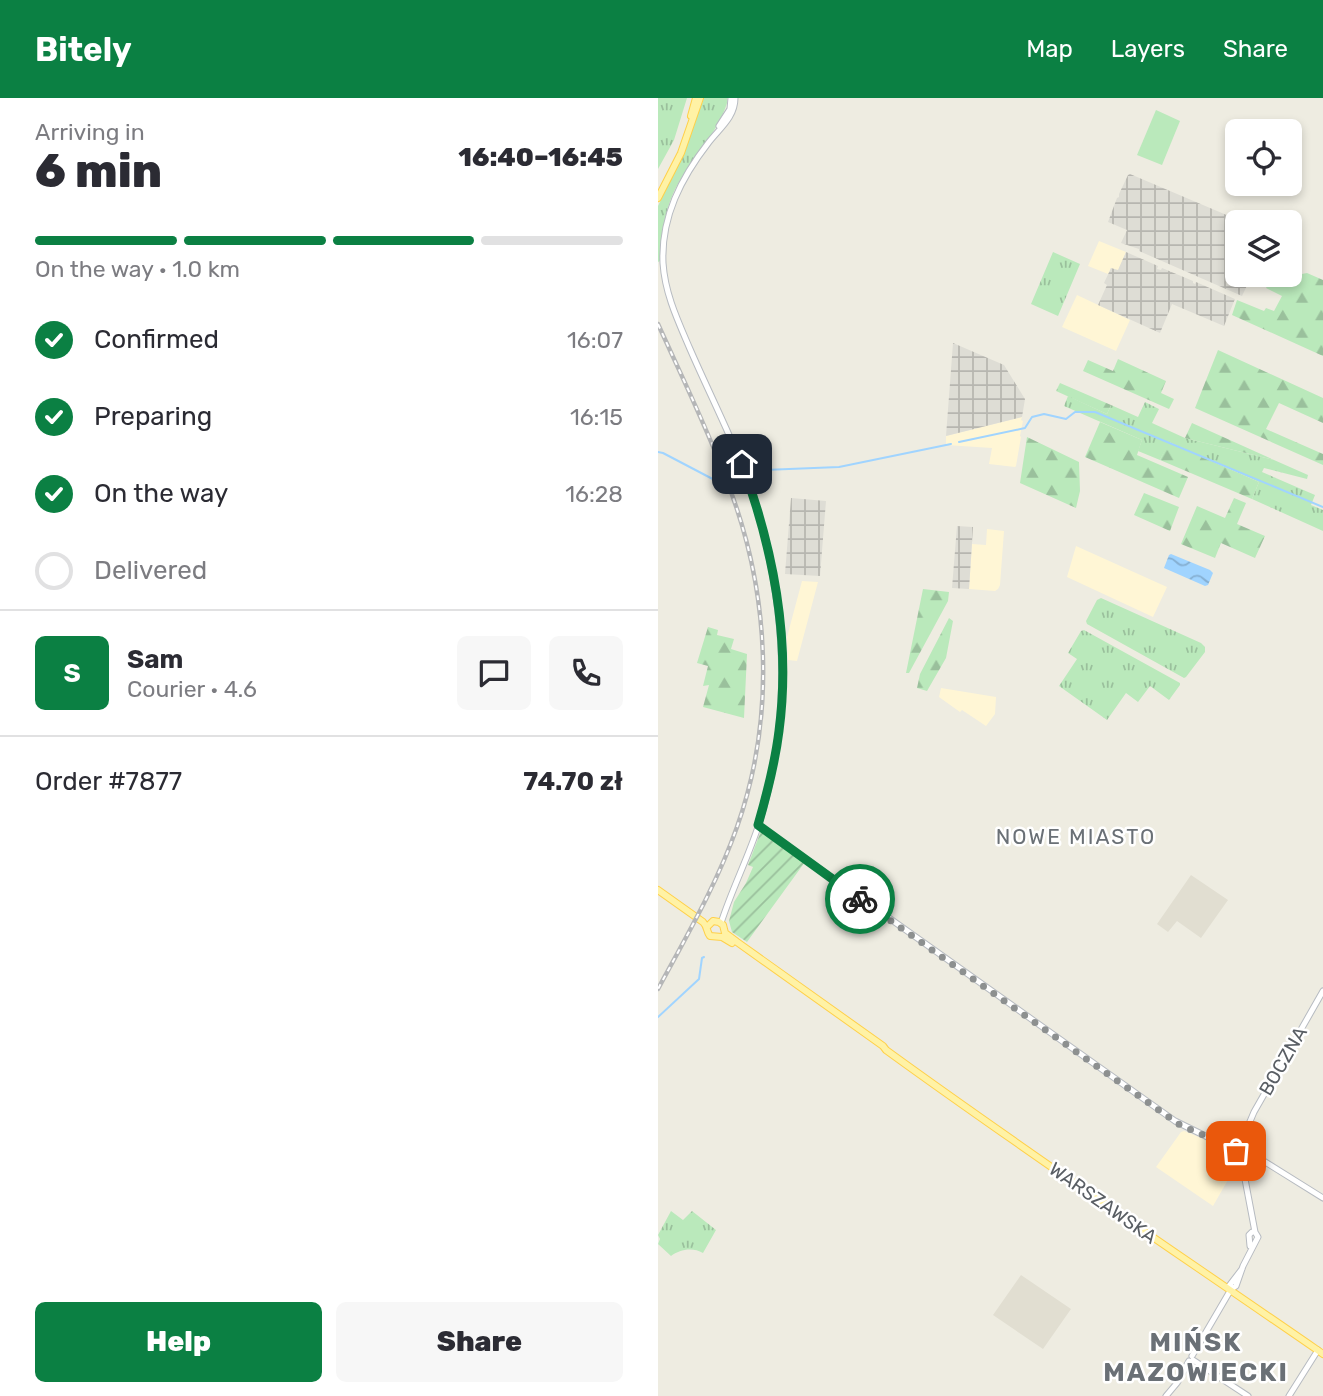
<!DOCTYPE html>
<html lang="en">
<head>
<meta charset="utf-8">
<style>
	body { margin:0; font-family:Rubik,sans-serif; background:#f7f7f7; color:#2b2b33; height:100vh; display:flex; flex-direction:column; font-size:26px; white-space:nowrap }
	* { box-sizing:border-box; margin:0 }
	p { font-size:23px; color:#7c7c81 }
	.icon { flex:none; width:38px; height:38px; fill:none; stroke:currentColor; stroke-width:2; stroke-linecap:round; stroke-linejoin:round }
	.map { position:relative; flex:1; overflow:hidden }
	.sheet { display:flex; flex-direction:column; background:#fff; width:658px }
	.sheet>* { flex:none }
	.buttons { position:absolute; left:567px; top:21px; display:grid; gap:14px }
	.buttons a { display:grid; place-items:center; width:77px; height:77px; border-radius:10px; background:#fff; box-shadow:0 4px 10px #0003; font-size:35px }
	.pin { position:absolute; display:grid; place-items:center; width:60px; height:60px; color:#fff; margin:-30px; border-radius:14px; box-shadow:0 4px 10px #0006 }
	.courier { position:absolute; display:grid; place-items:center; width:70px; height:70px; margin:-35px; border:5px solid #0b8043; border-radius:50%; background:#fff; color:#222; box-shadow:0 2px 9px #0007 }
	.overview em { font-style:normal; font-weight:800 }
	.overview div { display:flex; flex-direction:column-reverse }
	.overview { display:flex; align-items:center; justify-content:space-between; height:119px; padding:0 35px }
	h1 { font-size:46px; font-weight:800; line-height:52px }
	.bar { display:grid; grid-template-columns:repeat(4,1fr); gap:10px 7px; align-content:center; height:84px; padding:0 35px }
	.bar i { height:9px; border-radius:5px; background:#e1e1e2 }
	.bar .on { background:#0b8043 }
	.bar p { grid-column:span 4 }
	.line { display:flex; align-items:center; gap:18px; padding:0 35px; border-top:2px solid #e1e1e2 }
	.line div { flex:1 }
	.round { display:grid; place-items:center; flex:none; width:74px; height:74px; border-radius:10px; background:#f7f7f7 }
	ol { padding:0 35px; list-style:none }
	li { display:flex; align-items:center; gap:21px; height:77px }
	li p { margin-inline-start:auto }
	li .icon { padding:7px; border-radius:50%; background:#0b8043; color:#fff; stroke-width:4 }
	li:last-child { color:#7c7c81 }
	li i { width:38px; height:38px; border:4px solid #e1e1e2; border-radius:50% }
	.cta { display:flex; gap:14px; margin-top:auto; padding:14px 35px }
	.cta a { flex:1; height:80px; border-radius:10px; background:#0b8043; color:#fff; font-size:28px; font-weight:800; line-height:80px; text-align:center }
	.cta a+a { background:#f7f7f7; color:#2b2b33 }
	header { display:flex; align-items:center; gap:42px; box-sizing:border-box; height:98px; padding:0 35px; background:#0b8043; color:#fff }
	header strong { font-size:33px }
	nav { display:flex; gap:38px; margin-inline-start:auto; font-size:24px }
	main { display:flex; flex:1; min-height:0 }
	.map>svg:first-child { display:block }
	.commercial { fill:#fff6d5 }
	.industrial { fill:url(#industrial-grid) }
	.education { fill:#e1ded1 }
	.grass { fill:url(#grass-tufts) }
	.forest { fill:url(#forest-firs) }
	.garden { fill:url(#garden-furrows) }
	.pitch { fill:#bae9bb }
	.water { fill:url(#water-waves) }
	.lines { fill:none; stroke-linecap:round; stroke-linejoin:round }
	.stream { stroke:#a0d4ff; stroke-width:2 }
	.secondary-casing { stroke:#b7bbc1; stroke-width:7 }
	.primary-casing { stroke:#ffd049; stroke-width:8 }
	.secondary { stroke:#fff; stroke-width:5 }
	.primary { stroke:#fff2a5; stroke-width:6 }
	.rail-casing { stroke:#b5b6b7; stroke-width:4.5 }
	.rail { stroke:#fff; stroke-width:2; stroke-dasharray:5; stroke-linecap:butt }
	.done { stroke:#8d9090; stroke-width:7; stroke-dasharray:0 12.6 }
	.route { stroke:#0b8043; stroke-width:9 }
	.labels { text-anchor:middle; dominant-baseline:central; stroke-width:5; stroke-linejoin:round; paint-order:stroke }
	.street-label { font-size:19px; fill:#595e64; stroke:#fff }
	.neighbourhood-label { font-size:21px; letter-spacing:2px; fill:#6a7076; stroke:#fff }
	.district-label { font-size:26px; font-weight:bold; letter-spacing:2px; fill:#6a7076; stroke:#fff }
</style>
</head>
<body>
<header>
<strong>Bitely</strong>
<nav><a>Map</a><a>Layers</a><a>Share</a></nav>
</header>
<main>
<section class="sheet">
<div class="overview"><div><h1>6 min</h1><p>Arriving in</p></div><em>16:40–16:45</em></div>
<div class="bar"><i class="on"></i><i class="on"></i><i class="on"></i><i></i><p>On the way · 1.0 km</p></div>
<ol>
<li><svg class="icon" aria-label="check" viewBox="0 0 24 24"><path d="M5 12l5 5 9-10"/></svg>Confirmed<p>16:07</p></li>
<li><svg class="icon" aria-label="check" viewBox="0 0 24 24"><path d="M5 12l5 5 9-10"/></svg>Preparing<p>16:15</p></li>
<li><svg class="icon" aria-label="check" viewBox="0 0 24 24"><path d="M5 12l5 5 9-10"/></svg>On the way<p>16:28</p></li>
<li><i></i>Delivered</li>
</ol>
<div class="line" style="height:126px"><b class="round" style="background:#0b8043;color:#fff">S</b><div><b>Sam</b><p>Courier · 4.6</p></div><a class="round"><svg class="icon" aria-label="chat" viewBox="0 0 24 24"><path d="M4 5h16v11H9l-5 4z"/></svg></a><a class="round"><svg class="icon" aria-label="phone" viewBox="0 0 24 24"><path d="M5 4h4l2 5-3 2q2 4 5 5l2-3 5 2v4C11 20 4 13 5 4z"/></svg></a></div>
<div class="line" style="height:91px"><div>Order #7877</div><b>74.70 zł</b></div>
<div class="cta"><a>Help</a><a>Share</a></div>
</section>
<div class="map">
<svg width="665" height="1298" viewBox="0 0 665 1298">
	<defs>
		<pattern id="industrial-grid" width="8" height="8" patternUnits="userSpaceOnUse" patternTransform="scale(1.75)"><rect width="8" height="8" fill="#deddd5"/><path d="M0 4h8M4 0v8" fill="none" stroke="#b7b6b0"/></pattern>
		<pattern id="grass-tufts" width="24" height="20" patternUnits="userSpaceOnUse" patternTransform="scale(1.75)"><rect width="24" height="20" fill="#bae9bb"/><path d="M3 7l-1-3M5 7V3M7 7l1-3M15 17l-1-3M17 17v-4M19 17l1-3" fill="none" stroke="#9ac09c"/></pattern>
		<pattern id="forest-firs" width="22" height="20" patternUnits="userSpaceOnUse" patternTransform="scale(1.75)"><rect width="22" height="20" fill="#bae9bb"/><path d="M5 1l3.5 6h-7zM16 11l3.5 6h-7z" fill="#9ac09c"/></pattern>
		<pattern id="garden-furrows" width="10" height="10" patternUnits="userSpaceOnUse" patternTransform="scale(1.75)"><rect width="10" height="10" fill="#bae9bb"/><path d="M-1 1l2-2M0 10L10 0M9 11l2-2" fill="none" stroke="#9ac09c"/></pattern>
		<pattern id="water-waves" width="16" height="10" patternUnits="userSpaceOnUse" patternTransform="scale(1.75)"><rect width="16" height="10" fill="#a0d4ff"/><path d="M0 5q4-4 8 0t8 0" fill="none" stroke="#85afd2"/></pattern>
	</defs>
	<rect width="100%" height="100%" fill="#eeece1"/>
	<path class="commercial" d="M441,143L468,154L460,173L453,170L450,176L430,168Z
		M419,197L472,222L458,253L404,229Z
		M364,319L363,322L365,323L362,338L363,339L358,368L357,369L331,366L334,350L288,347V338Z
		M329,431L346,433L342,487L340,491L337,493L311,491L314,446L328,447Z
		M418,448L509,489L495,519L409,479Z
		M144,483L160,484L139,563L130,562L129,539Z
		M283,590L338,599L337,616L328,628L304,612L302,614L281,599Z
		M526,1033L558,1046L572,1056L575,1073L555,1108L498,1069L523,1034Z"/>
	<path class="industrial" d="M472,76L585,124H579V177H594L584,198L481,153V151L463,145L469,132L450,124L459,100L461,99V96L470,77Z
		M468,154L500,168L499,171L503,172L504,170L535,183V185L537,186L538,184L577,201L566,228L514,206L502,235L440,207L449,187L446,185L453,170L460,172Z
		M295,245L346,267L367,301L364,319L288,338Z
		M133,400L168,403L162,478L127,476Z
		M299,428L315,429L311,491L294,490Z"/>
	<path class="education" d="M533,777L570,802L543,840L519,823L510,834L499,826Z
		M363,1177L413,1211L385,1251L335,1217Z"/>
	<path class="grass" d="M0,0H29L16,42L0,71Z
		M46,0H69V5C60,34 36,58 21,84C7,108 3,136 2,163L0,164V108L23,60Z
		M395,154L422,166L400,218L373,206Z
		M410,298L449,316L453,307L480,319L487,304L501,311L494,325L527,340L616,362L650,377L649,381L606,370L604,374L657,397L653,407L665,412V433L594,401L601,384L511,344L502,362L480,353L484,342L406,308Z
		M443,500L543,545L547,549V554L528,579L526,580L429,526L428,523L439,502Z
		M426,532L522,585V587L511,602L492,588L480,604L468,595L449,622L401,588L419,561L410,555L423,533Z
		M13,1113L25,1122L34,1113L58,1132L45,1155C35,1149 22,1151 13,1158L0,1146L2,1141L0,1137Z"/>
	<path class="forest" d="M649,175L665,182V258L574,217L579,202L606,213L608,210L616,213L624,198L608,190L613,182Z
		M560,252L665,300V325L621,305L608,331L665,356V367L537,310Z
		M460,261L508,283L503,295L516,301L511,311L425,273L430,262L455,273Z
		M402,285L453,307L449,316L398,293Z
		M442,324L484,342L479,357L530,379L521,400L427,359Z
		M534,325L616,362L527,340Z
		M369,339L421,364L422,393L418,410L362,385Z
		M510,344L601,384L594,401L502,362Z
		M486,395L521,409L512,433L476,417Z
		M576,400L588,405L579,426L607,438L597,460L563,445L557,460L523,446L539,408L567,420Z
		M265,491L291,494L290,503L251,575H248Z
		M291,520L295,523L288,560L269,593L259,590L262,576Z
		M50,529L60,532L59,537L76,541L73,551L89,556L86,620L45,609L51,587L45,588L50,568L39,565Z"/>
	<path class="garden" d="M103,733L147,764L89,844L74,834L71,823L76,804L88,785L95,769L90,767Z"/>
	<path class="pitch" d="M498,12L522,23L504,67L479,57Z"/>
	<path class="water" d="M513,456L552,472L555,475L550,487L547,488L506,470L511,457Z"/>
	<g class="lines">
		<path class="stream" d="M301,344L367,330L374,319L386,316L408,321L417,314H437L665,409
			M0,354L5,355L68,388L87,381
			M92,379L106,372L181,369L293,346
			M0,919L41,881L44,860L46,859"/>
		<g class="secondary-casing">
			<path id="secondary" d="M61,28L72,11L73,0
				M100,727L517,1023L578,1053L583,1060L597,1134L600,1139L585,1168L578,1188L572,1192
				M63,825C74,791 90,760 101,726C129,635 130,547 110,454C103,424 96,395 84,367C68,328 49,290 32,251C20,223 7,196 5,165C3,119 23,80 51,44C62,30 77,19 77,0
				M582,1047L596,1014L665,893
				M588,1052L665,1100
				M592,1148L591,1137L594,1134H597
				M572,1193L571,1188L584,1171
				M534,1258L572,1193
				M535,1262L590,1298
				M508,1298L519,1285L531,1263
				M631,1298L660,1252"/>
		</g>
		<g class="primary-casing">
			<path id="primary" d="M33,18L38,0
				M0,100L23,55L42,0
				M0,792L45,824C50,829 48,833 52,838L64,839L74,845
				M49,829L55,823L61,824L65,827L67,835L79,844L225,948L228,952C371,1056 519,1155 665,1256"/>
		</g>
		<use href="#secondary" class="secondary"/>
		<use href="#primary" class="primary"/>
		<g class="rail-casing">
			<path id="rail" d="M0,226C24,279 50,332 70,386C112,495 118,619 79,729C59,786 28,839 0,891"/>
		</g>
		<use href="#rail" class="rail"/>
	</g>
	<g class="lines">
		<path class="done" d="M202,801L522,1027L562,1044L580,1048L578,1053"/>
		<path class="route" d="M84,366C115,450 133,543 121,633C117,665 109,696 100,727L202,801"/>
	</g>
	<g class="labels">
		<g class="street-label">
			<text transform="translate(625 963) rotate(-60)">BOCZNA</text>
			<text transform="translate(445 1105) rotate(35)">WARSZAWSKA</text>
		</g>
		<g class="neighbourhood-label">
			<text x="418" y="738">NOWE MIASTO</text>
		</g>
		<g class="district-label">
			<text x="538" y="1244">MIŃSK<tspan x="538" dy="30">MAZOWIECKI</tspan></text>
		</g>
	</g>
</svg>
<div class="buttons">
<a><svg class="icon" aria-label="locate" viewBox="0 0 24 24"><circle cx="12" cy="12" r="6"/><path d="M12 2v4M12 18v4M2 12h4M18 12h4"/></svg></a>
<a><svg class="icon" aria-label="layers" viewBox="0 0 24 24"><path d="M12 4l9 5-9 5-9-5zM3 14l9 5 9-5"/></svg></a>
</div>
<div class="pin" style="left:578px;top:1053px;background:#ea580c"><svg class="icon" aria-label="bag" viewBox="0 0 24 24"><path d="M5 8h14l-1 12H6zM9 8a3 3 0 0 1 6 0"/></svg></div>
<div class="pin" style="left:84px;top:366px;background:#1f2937"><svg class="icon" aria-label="home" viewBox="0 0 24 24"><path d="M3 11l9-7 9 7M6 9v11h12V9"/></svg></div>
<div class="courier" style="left:202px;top:801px"><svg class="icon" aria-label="bike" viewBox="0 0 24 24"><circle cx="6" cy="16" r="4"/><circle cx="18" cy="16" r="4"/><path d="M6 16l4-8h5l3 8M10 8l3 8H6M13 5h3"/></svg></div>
</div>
</main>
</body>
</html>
